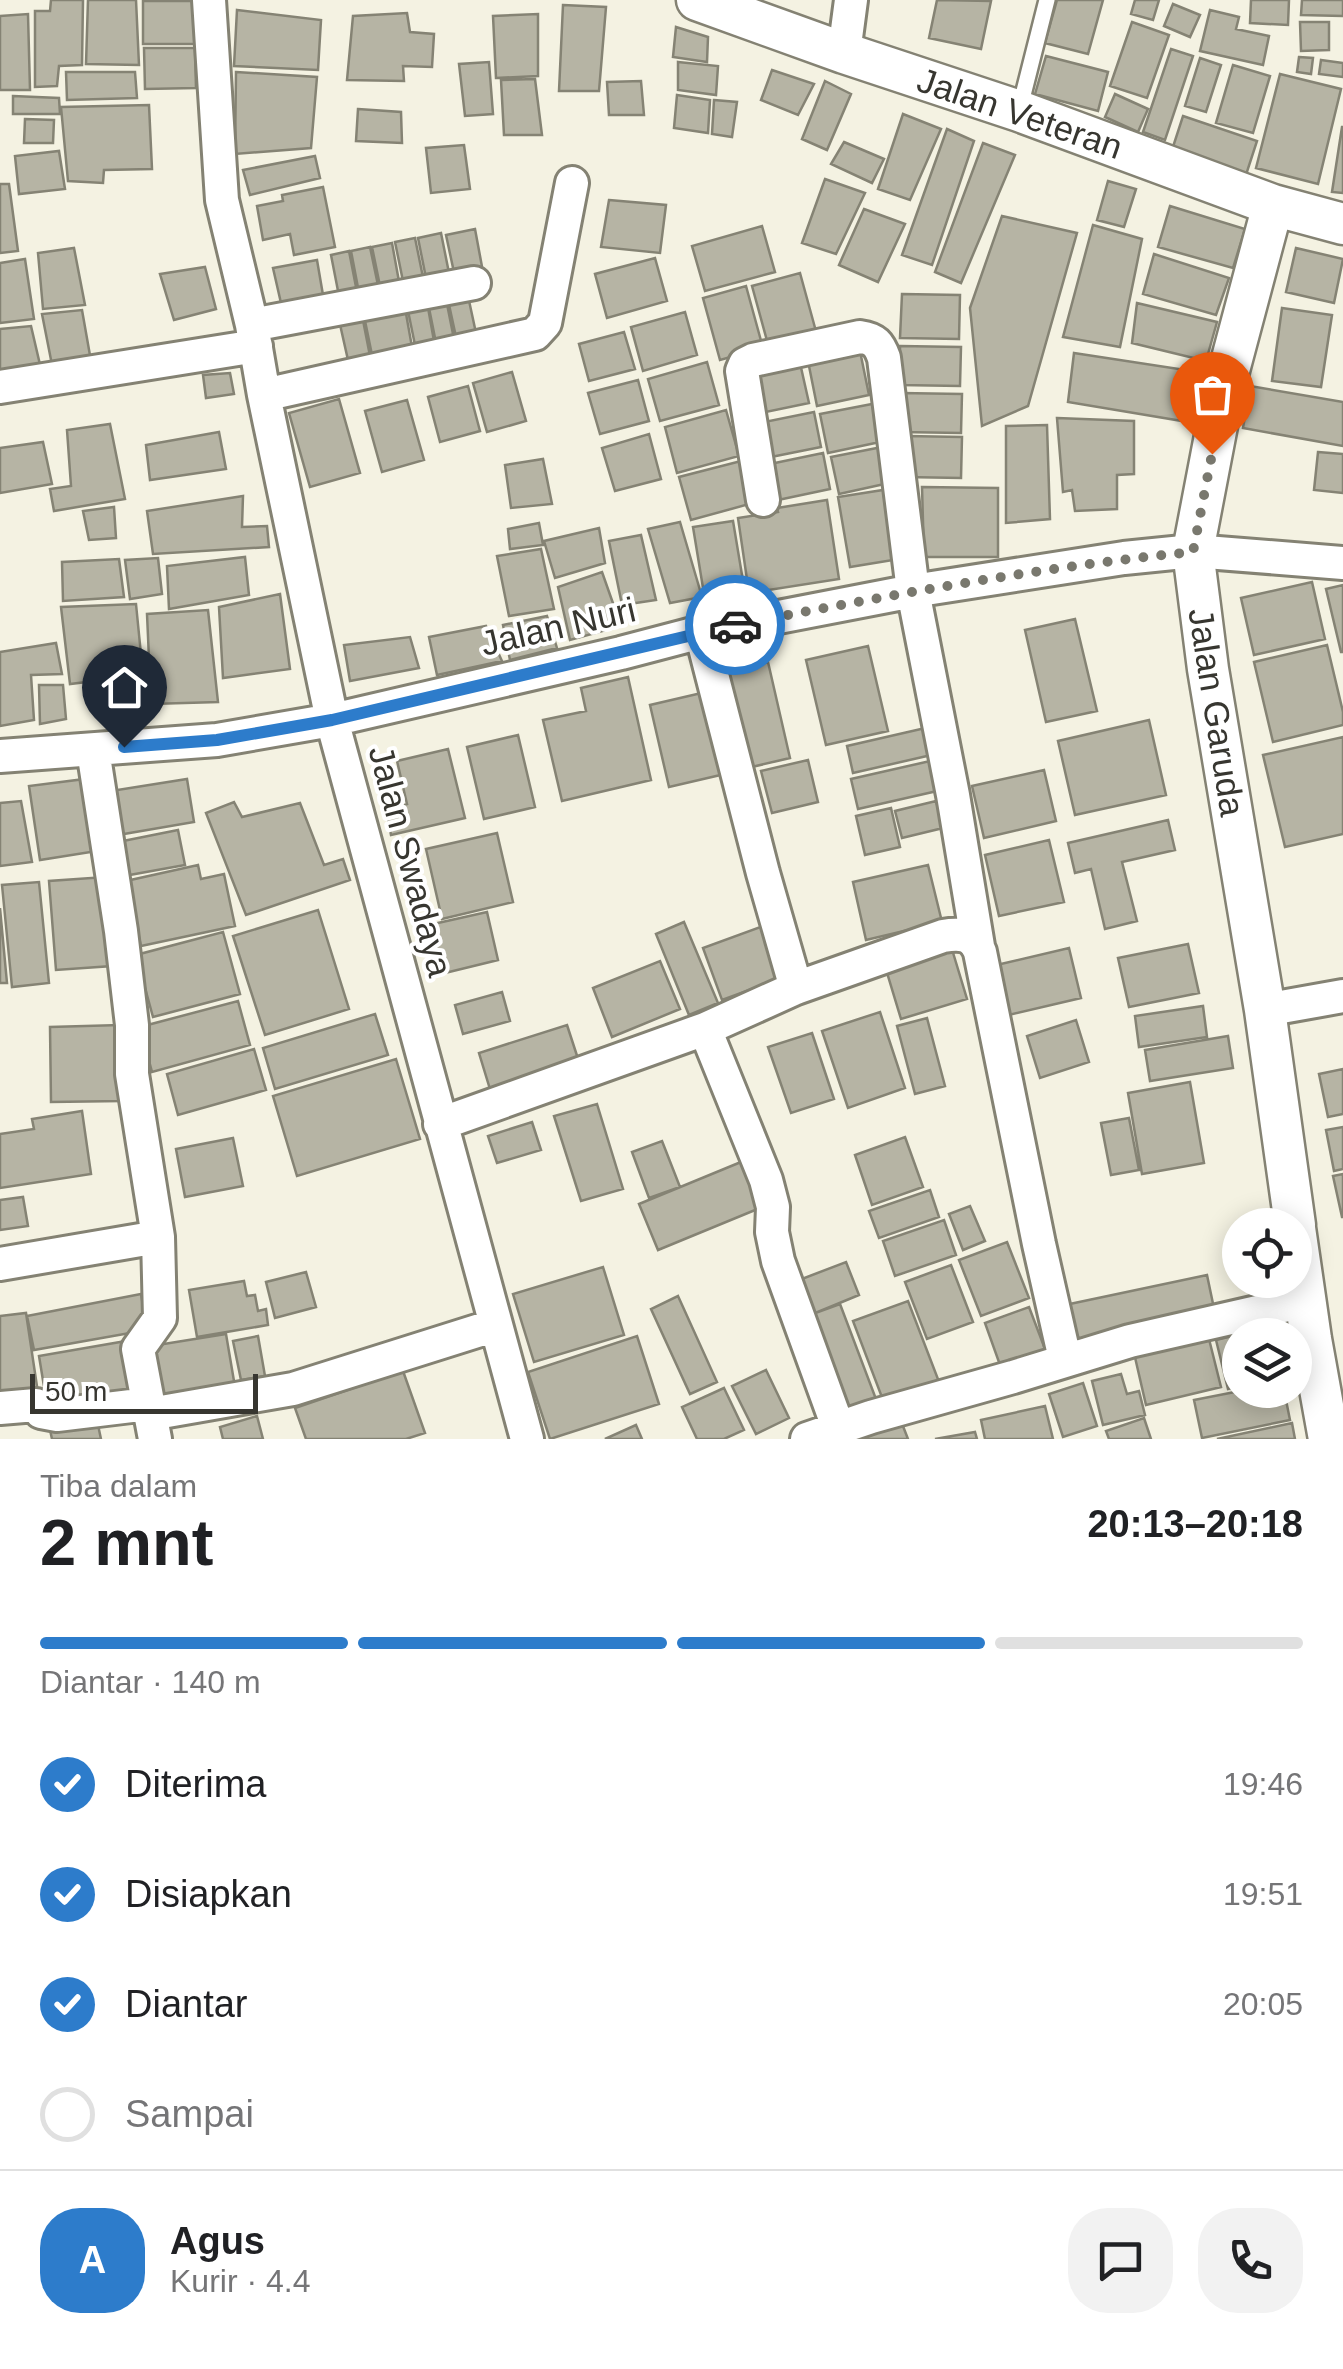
<!DOCTYPE html>
<html lang="id">
<head>
<meta charset="utf-8">
<style>
	body { margin:0; font-family:Arial,sans-serif; background:#f2f2f2; color:#202124; height:100vh; display:flex; flex-direction:column; font-size:38px; white-space:nowrap }
	* { box-sizing:border-box; margin:0 }
	p { font-size:32px; color:#757577 }
	.icon { flex:none; width:55px; height:55px; fill:none; stroke:currentColor; stroke-width:2; stroke-linecap:round; stroke-linejoin:round }
	.map { position:relative; height:1439px; overflow:hidden }
	.panel { display:flex; flex-direction:column; background:#fff; flex:1 }
	.panel>* { flex:none }
	.controls { position:absolute; left:1222px; top:1208px; display:grid; gap:20px }
	.controls a { display:grid; place-items:center; width:90px; height:90px; border-radius:50%; background:#fff; box-shadow:0 5px 25px #0003; font-size:50px }
	.scale { position:absolute; left:30px; bottom:25px; width:228px; box-sizing:border-box; padding-left:10px; border:5px solid #373630; border-top:0; font-size:28px; line-height:35px; white-space:nowrap; color:#373630; -webkit-text-stroke:8px #fff; paint-order:stroke }
	.pin { position:absolute; display:grid; place-items:center; width:85px; height:85px; color:#fff; margin:-102px -42px; border-radius:50% 50% 50% 0; rotate:-45deg; box-shadow:0 0 10px #0007 }
	.pin .icon { rotate:45deg }
	.courier { position:absolute; display:grid; place-items:center; width:100px; height:100px; margin:-50px; border:8px solid #2d7ccb; border-radius:50%; background:#fff; color:#222; box-shadow:0 2px 12px #0007 }
	.headline em { font-style:normal; font-weight:700 }
	.headline div { display:flex; flex-direction:column-reverse }
	.headline { display:flex; align-items:center; justify-content:space-between; height:170px; padding:0 40px }
	h1 { font-size:65px; font-weight:700; line-height:75px }
	.bar { display:grid; grid-template-columns:repeat(4,1fr); gap:15px 10px; align-content:center; height:120px; padding:0 40px }
	.bar i { height:12px; border-radius:8px; background:#e0e0e0 }
	.bar .active { background:#2d7ccb }
	.bar p { grid-column:span 4 }
	.line { display:flex; align-items:center; gap:25px; padding:0 40px; border-top:2px solid #e0e0e0 }
	.line div { flex:1 }
	.round { display:grid; place-items:center; flex:none; width:105px; height:105px; border-radius:40px; background:#f2f2f2 }
	ol { padding:0 40px; list-style:none }
	li { display:flex; align-items:center; gap:30px; height:110px }
	li p { margin-inline-start:auto }
	li .icon { padding:10px; border-radius:50%; background:#2d7ccb; color:#fff; stroke-width:4 }
	li:last-child { color:#757577 }
	li i { width:55px; height:55px; border:5px solid #e0e0e0; border-radius:50% }
	.map>svg:first-child { display:block }
	.building { fill:#b6b4a4; stroke:#858374; stroke-width:2.5 }
	.lines { fill:none; stroke-linecap:round; stroke-linejoin:round }
	.service-casing { stroke:#848273; stroke-width:20 }
	.minor-casing { stroke:#848273; stroke-width:38 }
	.tertiary-casing { stroke:#848273; stroke-width:45 }
	.service { stroke:#fff; stroke-width:15 }
	.minor { stroke:#fff; stroke-width:32 }
	.tertiary { stroke:#fff; stroke-width:40 }
	.done { stroke:#79786e; stroke-width:10; stroke-dasharray:0 18 }
	.route { stroke:#2d7ccb; stroke-width:12 }
	.labels { text-anchor:middle; dominant-baseline:central; stroke-width:8; stroke-linejoin:round; paint-order:stroke }
	.street-label { font-size:35px; fill:#373630; stroke:#fff }
</style>
</head>
<body>
<div class="map">
<svg width="1343" height="1439" viewBox="0 0 1343 1439">
	<rect width="100%" height="100%" fill="#f4f2e2"/>
	<path class="building" d="M51,0H83L82,65L59,66L57,86L35,87V11H50Z
		M88,0H136L139,65L86,64Z
		M937,0L991,1L981,49L929,38Z
		M1057,0H1103L1088,54L1045,43Z
		M1135,0H1159L1153,20L1131,14Z
		M1251,0H1289L1288,25L1250,23Z
		M1302,0H1343V16L1301,15Z
		M143,1H199L201,44H143Z
		M1173,4L1200,15L1190,37L1164,26Z
		M563,5L606,7L599,91H559Z
		M237,10L321,20L318,70L234,66Z
		M1210,10L1239,17L1236,29L1269,36L1263,65L1200,51Z
		M407,13L410,32L434,34L432,67L403,66L404,81L347,80L353,16Z
		M28,14L30,90H0V16Z
		M538,14V76L496,78L493,16Z
		M1132,22L1169,35L1147,98L1110,86Z
		M1300,22H1329V50L1301,51Z
		M676,27L708,37L707,62L673,57Z
		M144,48H195L196,88L145,89Z
		M1171,49L1193,56L1165,140L1143,132Z
		M1046,56L1108,72L1098,111L1035,94Z
		M1299,57L1313,58L1311,74L1297,72Z
		M1200,58L1221,65L1206,112L1185,106Z
		M1321,60L1343,63V77L1319,74Z
		M489,62L493,114L465,116L459,64Z
		M678,62L718,66L716,95L678,90Z
		M1233,65L1270,76L1253,133L1216,123Z
		M772,70L814,84L798,115L761,100Z
		M66,72H135L137,98L67,100Z
		M236,72L317,77L311,148L235,154Z
		M1280,74L1341,89L1318,184L1256,168Z
		M535,79L542,135H504L501,80Z
		M641,81L644,115H609L607,82Z
		M825,81L851,94L827,150L802,139Z
		M1115,94L1148,109L1138,132L1105,117Z
		M677,95L710,100L708,133L674,128Z
		M13,96L59,98L60,114H13Z
		M714,100L737,102L732,137L712,134Z
		M149,105L152,169L104,170L103,183L68,181L61,107Z
		M358,109L401,112L402,143L356,141Z
		M903,114L941,129L910,200L878,189Z
		M1183,116L1257,141L1245,178L1171,153Z
		M25,119L54,120L53,143H24Z
		M1342,127H1343V193L1332,192Z
		M947,129L974,141L932,265L902,255Z
		M844,142L884,159L872,183L831,164Z
		M983,143L1015,155L961,283L935,272Z
		M464,145L470,189L431,193L426,148Z
		M59,151L65,189L19,194L15,156Z
		M315,156L320,178L250,195L243,170Z
		M825,179L865,193L836,254L802,243Z
		M1108,181L1136,189L1124,227L1097,220Z
		M0,184H9L18,251L0,253Z
		M323,187L335,247L294,255L290,234L263,240L257,206L283,201L282,195Z
		M609,200L666,205L660,253L601,247Z
		M1170,206L1245,229L1233,268L1158,247Z
		M864,209L905,224L878,282L839,265Z
		M1002,216L1077,233L1028,406L982,426L970,308Z
		M1093,225L1142,239L1120,347L1063,337Z
		M762,226L775,272L705,291L692,246Z
		M475,229L483,272L455,277L446,235Z
		M441,233L450,278L427,283L418,238Z
		M415,238L424,282L404,286L395,242Z
		M392,243L400,287L381,291L372,247Z
		M370,247L379,290L359,293L351,251Z
		M74,248L85,305L43,309L38,253Z
		M1296,248L1343,259L1334,303L1286,292Z
		M349,251L357,292L339,296L331,255Z
		M1154,254L1229,278L1216,315L1143,294Z
		M655,258L667,301L607,318L595,274Z
		M25,259L34,319L0,323V263Z
		M317,260L323,295L281,303L273,268Z
		M205,267L216,309L174,320L160,274Z
		M800,273L817,335L769,348L752,286Z
		M746,286L763,348L720,360L703,298Z
		M902,294L960,295L959,339L900,338Z
		M468,296L476,333L456,337L448,300Z
		M446,299L454,339L436,343L428,303Z
		M427,302L434,341L415,345L407,306Z
		M1137,303L1217,322L1206,361L1132,343Z
		M405,308L412,347L372,355L364,316Z
		M1282,308L1332,315L1321,387L1272,381Z
		M82,310L91,361L53,370L42,314Z
		M685,312L697,355L643,371L631,327Z
		M362,315L370,356L348,360L339,320Z
		M31,326L41,369L0,374V329Z
		M624,332L635,369L589,381L579,344Z
		M900,346L961,347L960,386L900,385Z
		M860,351L869,395L817,406L808,361Z
		M1074,353L1192,371L1182,421L1068,402Z
		M707,362L719,405L660,421L648,379Z
		M800,363L809,403L756,414L748,374Z
		M512,372L526,421L487,432L473,383Z
		M230,373L234,394L206,398L203,375Z
		M638,380L649,421L600,434L588,393Z
		M468,386L480,431L440,442L428,397Z
		M1250,386L1343,402V446L1243,428Z
		M900,393L962,394L961,433L900,432Z
		M339,399L360,473L310,487L289,413Z
		M407,400L424,460L382,472L365,411Z
		M872,404L880,442L828,453L820,414Z
		M726,410L739,456L677,473L665,427Z
		M814,412L821,447L766,458L759,423Z
		M1057,418L1134,421V474L1117,475V509L1075,511L1072,490L1063,492Z
		M110,424L125,499L54,511L50,489L71,486L67,430Z
		M1047,425L1050,519L1006,523V426Z
		M219,432L226,469L150,480L146,445Z
		M649,434L661,479L615,491L602,448Z
		M906,436L962,437L961,478L905,477Z
		M43,442L52,484L0,493V448Z
		M882,447L889,483L839,494L831,457Z
		M1318,452L1343,454V493L1314,490Z
		M823,453L830,489L778,500L770,464Z
		M543,459L552,504L511,508L505,465Z
		M741,461L753,503L691,520L679,477Z
		M922,487L998,488V557H924Z
		M883,490L893,560L850,567L838,497Z
		M243,496L242,527L267,526L269,547L153,554L147,511Z
		M827,500L839,579L749,593L738,518L778,512L777,508Z
		M114,507L116,538L89,540L83,511Z
		M733,521L745,593L705,600L693,527Z
		M680,522L702,597L670,603L648,529Z
		M539,523L543,545L510,549L508,529Z
		M599,528L605,563L555,578L544,541Z
		M641,535L656,600L622,605L609,541Z
		M541,549L554,609L509,616L497,556Z
		M245,557L249,595L169,609L167,566Z
		M158,558L162,594L130,599L125,560Z
		M119,559L124,597L63,601L62,562Z
		M602,572L621,626L570,640L558,587Z
		M1312,582L1325,639L1254,655L1241,598Z
		M1343,585V652H1341L1326,589Z
		M280,594L290,669L223,678L219,607Z
		M136,604L143,675L70,684L61,607Z
		M208,610L218,702L151,704L147,614Z
		M547,616L557,648L510,660L503,625Z
		M1075,619L1097,711L1046,722L1025,630Z
		M486,626L502,661L437,675L429,637Z
		M410,637L419,668L350,681L344,645Z
		M56,643L62,674L31,675L34,720L0,726V652Z
		M1327,645L1343,712V725L1273,742L1254,662Z
		M868,646L888,731L826,745L806,660Z
		M768,662L790,758L739,770L717,674Z
		M628,677L651,780L562,801L543,720L586,711L581,688Z
		M39,685H63L66,719L40,724Z
		M146,691L148,722L121,725L117,692Z
		M710,691L729,773L669,787L650,705Z
		M1149,720L1166,795L1075,815L1058,741Z
		M934,726L940,753L853,773L847,746Z
		M518,735L535,807L484,819L467,747Z
		M1343,737V834L1285,847L1263,755Z
		M448,749L465,818L391,835L386,809L407,804L397,761Z
		M939,759L946,789L858,809L851,779Z
		M808,760L818,802L772,813L761,771Z
		M1044,770L1056,821L984,838L972,786Z
		M85,779L97,851L40,860L29,786Z
		M187,779L194,822L118,835L111,791Z
		M21,801L32,862L0,866V803Z
		M936,801L943,828L902,838L895,811Z
		M234,802L242,817L300,803L324,865L343,859L350,880L246,915L206,813Z
		M891,808L900,847L865,855L856,816Z
		M1168,820L1175,850L1122,862L1137,921L1105,929L1091,869L1075,873L1068,843Z
		M178,830L185,865L124,876L118,842Z
		M497,833L513,902L442,919L426,849Z
		M1049,840L1064,902L999,916L985,855Z
		M198,865L201,879L224,874L235,926L141,946L126,881Z
		M928,865L942,922L866,940L853,882Z
		M105,877L112,966L56,970L49,881Z
		M39,882L49,983L12,987L2,885Z
		M0,908L7,983H0Z
		M318,910L349,1009L265,1035L233,936Z
		M487,912L498,960L441,974L429,925Z
		M684,922L718,1003L689,1015L656,934Z
		M763,926L782,978L722,1000L703,948Z
		M223,932L240,994L153,1017L136,955Z
		M1188,944L1199,993L1129,1007L1118,958Z
		M951,946L967,999L901,1019L885,966Z
		M1069,948L1081,998L1000,1017L988,967Z
		M660,961L680,1009L612,1037L593,988Z
		M502,992L510,1021L463,1034L455,1005Z
		M238,1001L250,1045L152,1072L140,1027Z
		M1203,1006L1207,1037L1139,1047L1135,1016Z
		M880,1012L905,1088L848,1108L822,1031Z
		M375,1014L388,1055L275,1089L263,1048Z
		M927,1018L945,1086L915,1094L897,1026Z
		M1076,1020L1089,1062L1040,1078L1027,1036Z
		M120,1025L122,1101L51,1102L50,1027Z
		M567,1025L582,1071L493,1099L479,1053Z
		M812,1033L834,1099L791,1113L768,1047Z
		M1228,1036L1233,1068L1150,1081L1145,1050Z
		M254,1049L266,1090L178,1115L167,1074Z
		M396,1059L420,1139L297,1176L273,1096Z
		M1343,1069V1114L1328,1117L1319,1074Z
		M1190,1082L1204,1163L1142,1174L1128,1093Z
		M597,1104L623,1189L581,1201L554,1116Z
		M82,1111L91,1174L0,1188V1134L34,1129L32,1119Z
		M1129,1118L1139,1170L1111,1175L1101,1123Z
		M532,1122L541,1150L497,1163L488,1136Z
		M1343,1127V1169L1334,1171L1326,1130Z
		M905,1137L923,1187L872,1205L855,1155Z
		M233,1138L243,1186L185,1197L176,1149Z
		M662,1141L680,1187L649,1198L632,1152Z
		M741,1162L760,1208L658,1250L639,1204Z
		M1343,1174V1217H1342L1333,1176Z
		M930,1190L939,1217L879,1238L869,1211Z
		M23,1197L28,1226L0,1230V1200Z
		M970,1206L985,1241L963,1250L949,1214Z
		M944,1220L956,1255L895,1276L883,1241Z
		M1007,1242L1029,1298L981,1316L959,1260Z
		M846,1262L859,1295L808,1316L794,1282Z
		M951,1265L973,1322L927,1339L905,1282Z
		M603,1267L624,1335L534,1362L513,1294Z
		M306,1272L316,1307L275,1318L266,1282Z
		M1207,1275L1216,1318L1074,1348L1065,1305Z
		M244,1281L247,1296L255,1295L258,1311L266,1309L268,1325L197,1337L189,1290Z
		M141,1294L147,1330L34,1350L27,1316Z
		M678,1296L717,1382L690,1394L651,1309Z
		M908,1301L941,1387L886,1408L853,1321Z
		M840,1304L879,1407L847,1420L807,1316Z
		M1029,1307L1045,1349L1000,1365L985,1323Z
		M26,1313L38,1393L0,1399V1316Z
		M1261,1329L1262,1335H1240V1386L1228,1389L1216,1340Z
		M226,1334L235,1387L154,1401L145,1347Z
		M1208,1335L1221,1387L1146,1405L1134,1353Z
		M258,1336L265,1376L241,1380L233,1341Z
		M637,1336L659,1404L550,1439L528,1372Z
		M126,1341L136,1396L48,1411L39,1356Z
		M766,1370L789,1418L756,1434L732,1386Z
		M403,1371L425,1433L406,1439H306L295,1408Z
		M1121,1374L1127,1394L1139,1391L1145,1415L1103,1425L1092,1381Z
		M1083,1383L1097,1426L1063,1437L1049,1394Z
		M724,1388L744,1430L724,1439H697L682,1407Z
		M1245,1390H1284L1290,1420L1202,1438L1194,1400Z
		M1045,1406L1053,1439H985L981,1420Z
		M95,1411L101,1439H52L48,1421Z
		M257,1416L263,1439H223L220,1427Z
		M1144,1418L1151,1439H1109L1106,1431Z
		M901,1421L908,1439H860V1438Z
		M1292,1423L1295,1439H1217Z
		M636,1425L642,1439H605Z
		M975,1432L977,1439H935Z"/>
	<g class="lines">
		<g class="service-casing">
			<path id="service" d="M1019,111L1047,0"/>
		</g>
		<g class="minor-casing">
			<path id="minor" d="M209,0L222,200L252,325L264,395L332,720L527,1439
				M844,53L851,0
				M252,325L474,283
				M0,387L256,346
				M264,395L535,334L545,323L572,183
				M763,500L742,371L745,364L753,360L860,337C875,339 879,344 884,358L913,591L953,795L978,946
				M701,632L763,873L796,988
				M93,750L121,931L132,1025V1074L158,1237L160,1318L138,1349L155,1439
				M0,756L217,740L332,720L621,653L701,632L913,591L1124,558L1193,551L1343,563
				M1265,1010L1343,996
				M705,1029L766,1180L773,1207L772,1232L778,1261L838,1427
				M440,1124L705,1029L796,988L943,936C961,933 973,934 980,952L1039,1244L1065,1359
				M0,1264L158,1237
				M0,1408L36,1405L41,1412L57,1415L148,1404
				M150,1414L293,1389L496,1325
				M807,1439L871,1417L1013,1377L1130,1341L1305,1301"/>
		</g>
		<g class="tertiary-casing">
			<path id="tertiary" d="M697,0L844,53L1019,111L1273,205L1343,224
				M1273,205L1224,389L1193,551L1208,669L1265,1010L1295,1225
				M1295,1228L1311,1339L1329,1439"/>
		</g>
		<use href="#service" class="service"/>
		<use href="#minor" class="minor"/>
		<use href="#tertiary" class="tertiary"/>
	</g>
	<g class="lines">
		<path class="done" d="M735,625C887,596 1039,567 1193,552L1212,454"/>
		<path class="route" d="M124,747L217,740L332,720L735,625"/>
	</g>
	<g class="labels">
		<g class="street-label">
			<text transform="translate(1020 113) rotate(19)">Jalan Veteran</text>
			<text transform="translate(558 626) rotate(-13)">Jalan Nuri</text>
			<text transform="translate(1217 712) rotate(81)">Jalan Garuda</text>
			<text transform="translate(411 861) rotate(75)">Jalan Swadaya</text>
		</g>
	</g>
</svg>
<div class="controls">
<a><svg class="icon" aria-label="locate" viewBox="0 0 24 24"><circle cx="12" cy="12" r="6"/><path d="M12 2v4M12 18v4M2 12h4M18 12h4"/></svg></a>
<a><svg class="icon" aria-label="layers" viewBox="0 0 24 24"><path d="M12 4l9 5-9 5-9-5zM3 14l9 5 9-5"/></svg></a>
</div>
<div class="scale">50 m</div>
<div class="pin" style="left:1212px;top:454px;background:#ea580c"><svg class="icon" aria-label="bag" viewBox="0 0 24 24"><path d="M5 8h14l-1 12H6zM9 8a3 3 0 0 1 6 0"/></svg></div>
<div class="pin" style="left:124px;top:747px;background:#1f2937"><svg class="icon" aria-label="home" viewBox="0 0 24 24"><path d="M3 11l9-7 9 7M6 9v11h12V9"/></svg></div>
<div class="courier" style="left:735px;top:625px"><svg class="icon" aria-label="car" viewBox="0 0 24 24"><path d="M5 17H2v-5l4-1 3-4h7l3 4 3 1v5h-3M9 17h6M6 11h13"/><circle cx="7" cy="17" r="2"/><circle cx="17" cy="17" r="2"/></svg></div>
</div>
<section class="panel">
<div class="headline"><div><h1>2 mnt</h1><p>Tiba dalam</p></div><em>20:13–20:18</em></div>
<div class="bar"><i class="active"></i><i class="active"></i><i class="active"></i><i></i><p>Diantar · 140 m</p></div>
<ol>
<li><svg class="icon" aria-label="check" viewBox="0 0 24 24"><path d="M5 12l5 5 9-10"/></svg>Diterima<p>19:46</p></li>
<li><svg class="icon" aria-label="check" viewBox="0 0 24 24"><path d="M5 12l5 5 9-10"/></svg>Disiapkan<p>19:51</p></li>
<li><svg class="icon" aria-label="check" viewBox="0 0 24 24"><path d="M5 12l5 5 9-10"/></svg>Diantar<p>20:05</p></li>
<li><i></i>Sampai</li>
</ol>
<div class="line" style="height:180px"><b class="round" style="background:#2d7ccb;color:#fff">A</b><div><b>Agus</b><p>Kurir · 4.4</p></div><a class="round"><svg class="icon" aria-label="chat" viewBox="0 0 24 24"><path d="M4 5h16v11H9l-5 4z"/></svg></a><a class="round"><svg class="icon" aria-label="phone" viewBox="0 0 24 24"><path d="M5 4h4l2 5-3 2q2 4 5 5l2-3 5 2v4C11 20 4 13 5 4z"/></svg></a></div>
</section>
</body>
</html>
